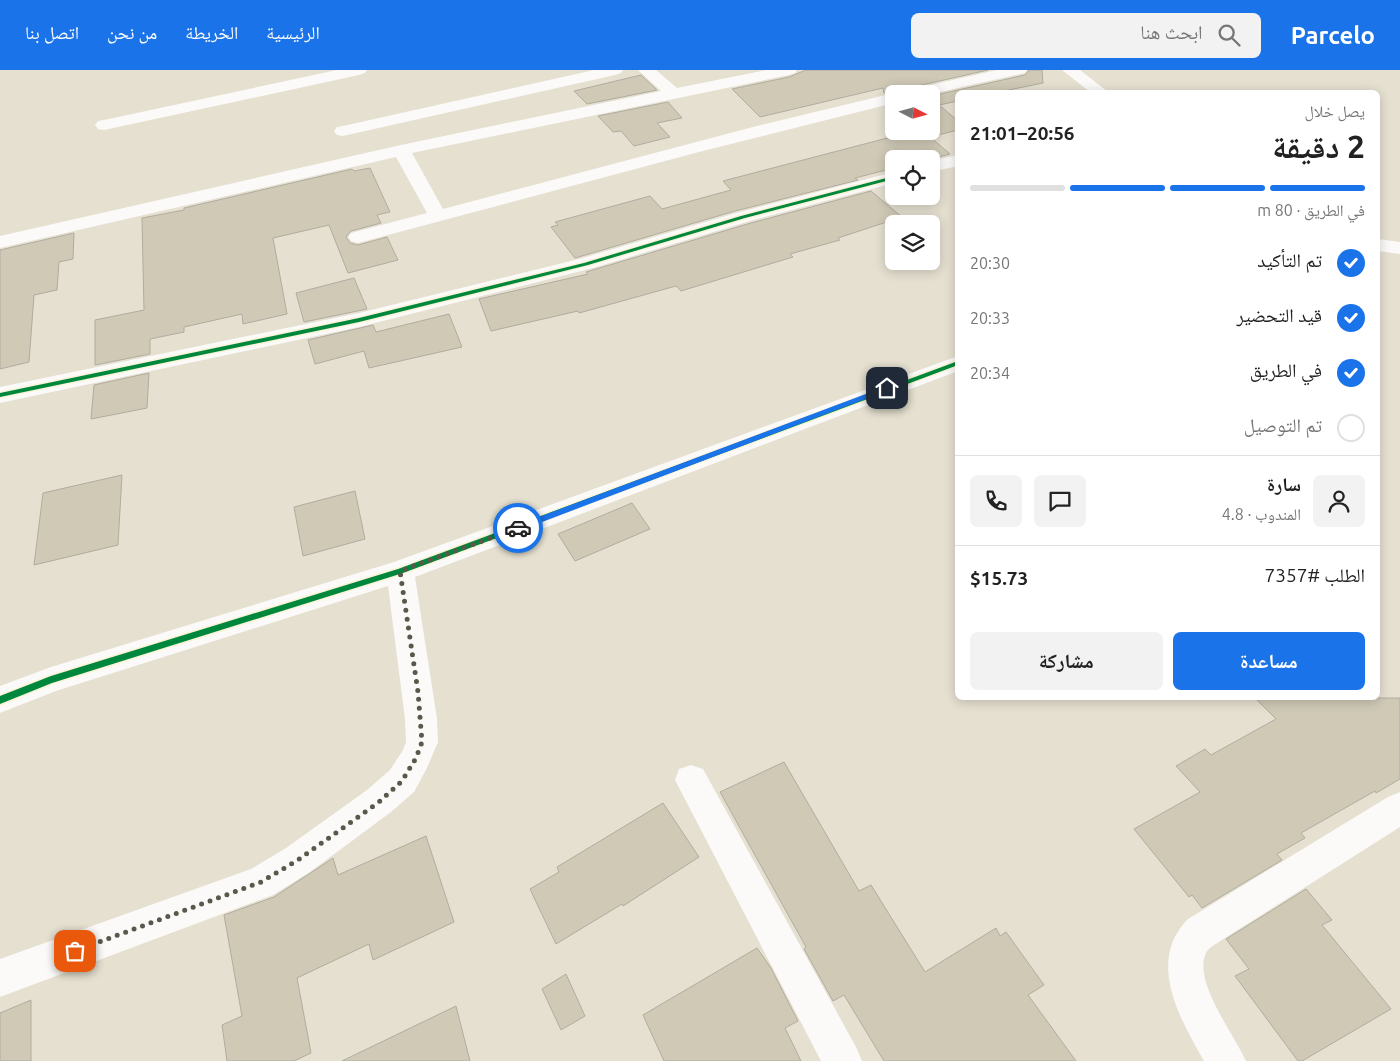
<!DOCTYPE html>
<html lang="ar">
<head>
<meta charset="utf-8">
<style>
	body { margin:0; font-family:Ubuntu,"Noto Naskh Arabic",sans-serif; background:#f2f2f2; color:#222; direction:rtl; height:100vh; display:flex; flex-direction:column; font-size:19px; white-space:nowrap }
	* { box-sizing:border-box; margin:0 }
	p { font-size:16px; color:#767676 }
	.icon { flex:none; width:28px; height:28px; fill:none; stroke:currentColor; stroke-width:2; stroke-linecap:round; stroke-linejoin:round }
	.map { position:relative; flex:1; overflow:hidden; direction:ltr }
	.drawer { position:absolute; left:955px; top:20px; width:425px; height:610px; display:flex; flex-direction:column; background:#fff; border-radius:8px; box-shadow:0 2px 12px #0003; direction:rtl }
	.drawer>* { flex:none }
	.needle { width:32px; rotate:96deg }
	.controls { position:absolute; left:885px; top:15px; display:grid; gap:10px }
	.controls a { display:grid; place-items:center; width:55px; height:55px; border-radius:8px; background:#fff; box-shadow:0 2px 12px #0003; font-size:25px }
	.pin { position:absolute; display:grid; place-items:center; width:42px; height:42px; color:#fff; margin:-21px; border-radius:10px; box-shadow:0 2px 8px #0006 }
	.courier { position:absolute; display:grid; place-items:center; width:50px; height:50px; margin:-25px; border:4px solid #1a73e8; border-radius:50%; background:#fff; color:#222; box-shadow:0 1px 6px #0007 }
	.overview em { font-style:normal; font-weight:700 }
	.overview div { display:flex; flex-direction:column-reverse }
	.overview { display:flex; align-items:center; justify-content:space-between; height:85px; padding:0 15px }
	h1 { font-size:32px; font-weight:700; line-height:38px }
	.bar { display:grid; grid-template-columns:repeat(4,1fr); gap:8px 5px; align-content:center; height:60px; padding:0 15px }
	.bar i { height:6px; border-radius:4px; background:#e0e0e0 }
	.bar .on { background:#1a73e8 }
	.bar p { grid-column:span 4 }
	.line { display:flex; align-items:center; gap:12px; padding:0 15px; border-top:1px solid #e0e0e0 }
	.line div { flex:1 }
	.round { display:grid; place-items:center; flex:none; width:52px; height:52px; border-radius:8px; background:#f2f2f2 }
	ol { padding:0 15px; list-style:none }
	li { display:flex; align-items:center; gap:15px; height:55px }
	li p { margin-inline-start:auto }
	li .icon { padding:5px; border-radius:50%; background:#1a73e8; color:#fff; stroke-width:4 }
	li:last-child { color:#767676 }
	li i { width:28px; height:28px; border:2px solid #e0e0e0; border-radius:50% }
	.cta { display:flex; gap:10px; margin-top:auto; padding:10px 15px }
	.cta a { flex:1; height:58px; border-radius:8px; background:#1a73e8; color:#fff; font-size:20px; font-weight:700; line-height:58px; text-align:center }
	.cta a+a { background:#f2f2f2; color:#222 }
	header { display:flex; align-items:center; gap:30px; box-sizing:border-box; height:70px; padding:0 25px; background:#1a73e8; color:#fff }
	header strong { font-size:24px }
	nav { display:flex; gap:28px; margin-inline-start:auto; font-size:18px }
	.search { width:350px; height:45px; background:#f2f2f2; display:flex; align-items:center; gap:12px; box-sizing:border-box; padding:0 18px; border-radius:8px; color:#767676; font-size:19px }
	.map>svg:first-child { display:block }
	.building { fill:#cfc9b6; stroke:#b0aca0 }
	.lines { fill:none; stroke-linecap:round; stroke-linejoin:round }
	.minor { fill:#fbfaf8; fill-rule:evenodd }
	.cycleway-casing { stroke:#faf3d5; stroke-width:3 }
	.cycleway { fill:#00873e; fill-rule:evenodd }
	.route { fill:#1a73e8 }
	.done { stroke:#5a574b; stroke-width:5; stroke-dasharray:0 9 }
</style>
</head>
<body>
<header>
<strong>Parcelo</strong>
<div class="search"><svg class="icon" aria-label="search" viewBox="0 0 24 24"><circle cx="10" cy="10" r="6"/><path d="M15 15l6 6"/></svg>ابحث هنا</div>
<nav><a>الرئيسية</a><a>الخريطة</a><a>من نحن</a><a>اتصل بنا</a></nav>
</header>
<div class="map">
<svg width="1400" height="991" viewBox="0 0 1400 991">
	<rect width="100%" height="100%" fill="#e5e0d0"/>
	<path class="building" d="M806,0H988L904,19L900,24L894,21L884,23L883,18L760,47L732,19L789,7Z
		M1029,0H1042L1043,13L999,22H958V31L939,35L958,51V60L930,67L950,84L931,89H894V98L855,108L858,110L735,141L575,188L551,157L558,155L555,152L650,126L662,139L731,120L723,111L895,66L887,37L894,35V61H931V26L1025,5Z
		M641,5L657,20L587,34L574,21Z
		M668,32L682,48L657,53L670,67L634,76L621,61L613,62L598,46Z
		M370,98L390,142L377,145L381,153L351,161L346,167L350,173L358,175L387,167L398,190L348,203L329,155L273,168L287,244L243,254L242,244L184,257V262L150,269V284L95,295V250L144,240L142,148L184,140V138L352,99L354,101Z
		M871,121L902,147L838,168L840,170L790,184L793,187L681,221L676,216L579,243L578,241L491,261L479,229L588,204L586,202L751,153Z
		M74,163L73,189L59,192L57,220L34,225L29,292L0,299V180Z
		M354,208L367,239L304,252L296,223Z
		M449,244L462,277L369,298L364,281L315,294L308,270L373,255L376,262Z
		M149,303L147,338L91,349L94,315Z
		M122,405L118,475L34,495L43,423Z
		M355,421L365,469L303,486L294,437Z
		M632,433L650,459L575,491L558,464Z
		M1255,628H1400V709L1376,723L1375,721L1301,763L1305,768L1277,784L1282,790L1202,838L1192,825L1189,827L1134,759L1200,722L1176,696L1205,679L1211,685L1276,649Z
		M784,692L859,821L871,815L925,902L996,858L1000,866L1006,862L1044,915L1028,925L1076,991H884L844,925L833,931L804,879L806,877L720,722Z
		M663,733L699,787L623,836L622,834L556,874L530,819L559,802L557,797Z
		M426,766L454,852L373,890L369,874L297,908L311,983L294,991H227L222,955L242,946L224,845L274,827L333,788L338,805Z
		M1306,819L1332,850L1322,855L1391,939L1302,991H1298L1235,906L1249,899L1226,869Z
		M757,878L771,898L798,951L785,958L801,991H664L643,945Z
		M566,904L585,946L561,960L542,919Z
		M31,930V991H0V943Z
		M456,936L470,991H342Z"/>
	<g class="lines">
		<path class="minor" d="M337,0H367L365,3L359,5L104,60L98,59L95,55L98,51L104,50Z
			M594,0H623L621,3L615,5L343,66L337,65L334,61L337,57L343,56Z
			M638,0H656L677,18L766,0H797L795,3L789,5L412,83L443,139L753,57L894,23L897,24H894V33L699,82L358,173L351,171L348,167L351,163L427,143L396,87L0,178V166L401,75L661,21Z
			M997,0H1027L1025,3L931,24H902L904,21Z
			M1062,0H1080L1108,22H1090Z
			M958,85V96L931,102V91Z
			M894,102V113L750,151L593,198L359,257L0,333V317L359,243L579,189L736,143Z
			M1378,169L1400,172V184L1378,181Z
			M958,286V301L415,507L437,649L438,672L427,698L414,722L391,742L310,802L273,825L0,927V889L251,799L286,778L367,720L390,700L403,680L406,672L405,649L388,516L56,621L0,643V616L51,597L394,492Z
			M691,695L703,699L856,977L862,991H821L675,710L679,699Z
			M1400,722V757L1214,875C1211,877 1207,880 1206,883C1192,910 1235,966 1246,991H1204C1180,949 1146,891 1188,849L1388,727Z"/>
		<g class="cycleway-casing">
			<path id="cycleway" d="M894,106V109L745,148L588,195L359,252L0,327V323L359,248L584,193L741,146Z
				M958,291V295L403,503L52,613L0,634V626L51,606L398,499Z"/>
		</g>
		<use href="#cycleway" class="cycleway"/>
	</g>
	<path class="route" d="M887,316L890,318L889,320L521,460L518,461L514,458L515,456Z"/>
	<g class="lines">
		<path class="done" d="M75,881L261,812L298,790L379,732L402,711L416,688L422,672L418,622L400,501L518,458"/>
	</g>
</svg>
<div class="controls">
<a><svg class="needle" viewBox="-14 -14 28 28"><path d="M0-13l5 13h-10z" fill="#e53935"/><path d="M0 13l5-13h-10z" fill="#767676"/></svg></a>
<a><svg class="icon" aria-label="locate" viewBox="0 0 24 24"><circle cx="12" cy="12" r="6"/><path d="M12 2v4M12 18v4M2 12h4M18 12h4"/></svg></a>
<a><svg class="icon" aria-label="layers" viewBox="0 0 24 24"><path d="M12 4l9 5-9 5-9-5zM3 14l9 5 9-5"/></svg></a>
</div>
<div class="pin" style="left:75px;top:881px;background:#ea580c"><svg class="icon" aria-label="bag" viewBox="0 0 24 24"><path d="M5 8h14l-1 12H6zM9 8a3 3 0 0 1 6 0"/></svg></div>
<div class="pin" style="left:887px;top:318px;background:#1f2937"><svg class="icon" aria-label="home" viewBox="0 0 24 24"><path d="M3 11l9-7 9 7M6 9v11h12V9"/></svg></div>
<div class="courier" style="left:518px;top:458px"><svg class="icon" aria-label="car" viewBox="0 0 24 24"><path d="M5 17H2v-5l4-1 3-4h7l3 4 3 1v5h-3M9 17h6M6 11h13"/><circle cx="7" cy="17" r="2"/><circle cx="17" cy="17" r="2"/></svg></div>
<section class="drawer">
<div class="overview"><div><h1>2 دقيقة</h1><p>يصل خلال</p></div><em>20:56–21:01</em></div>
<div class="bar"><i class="on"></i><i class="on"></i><i class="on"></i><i></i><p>في الطريق · 80 m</p></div>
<ol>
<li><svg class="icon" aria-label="check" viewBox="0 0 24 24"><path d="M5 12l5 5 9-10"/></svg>تم التأكيد<p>20:30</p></li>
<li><svg class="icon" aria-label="check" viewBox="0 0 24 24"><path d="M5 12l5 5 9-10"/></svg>قيد التحضير<p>20:33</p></li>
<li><svg class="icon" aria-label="check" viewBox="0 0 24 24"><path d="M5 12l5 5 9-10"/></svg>في الطريق<p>20:34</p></li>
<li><i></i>تم التوصيل</li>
</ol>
<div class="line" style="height:90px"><a class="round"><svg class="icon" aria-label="person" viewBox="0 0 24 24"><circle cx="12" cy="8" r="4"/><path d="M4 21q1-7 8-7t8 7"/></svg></a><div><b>سارة</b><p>المندوب · 4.8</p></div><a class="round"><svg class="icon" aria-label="chat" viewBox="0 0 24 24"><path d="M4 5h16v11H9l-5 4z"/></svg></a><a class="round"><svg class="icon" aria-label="phone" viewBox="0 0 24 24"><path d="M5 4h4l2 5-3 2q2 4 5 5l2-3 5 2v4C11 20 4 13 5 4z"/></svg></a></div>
<div class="line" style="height:65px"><div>الطلب #7357</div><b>$15.73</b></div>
<div class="cta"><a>مساعدة</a><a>مشاركة</a></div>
</section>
</div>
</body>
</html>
